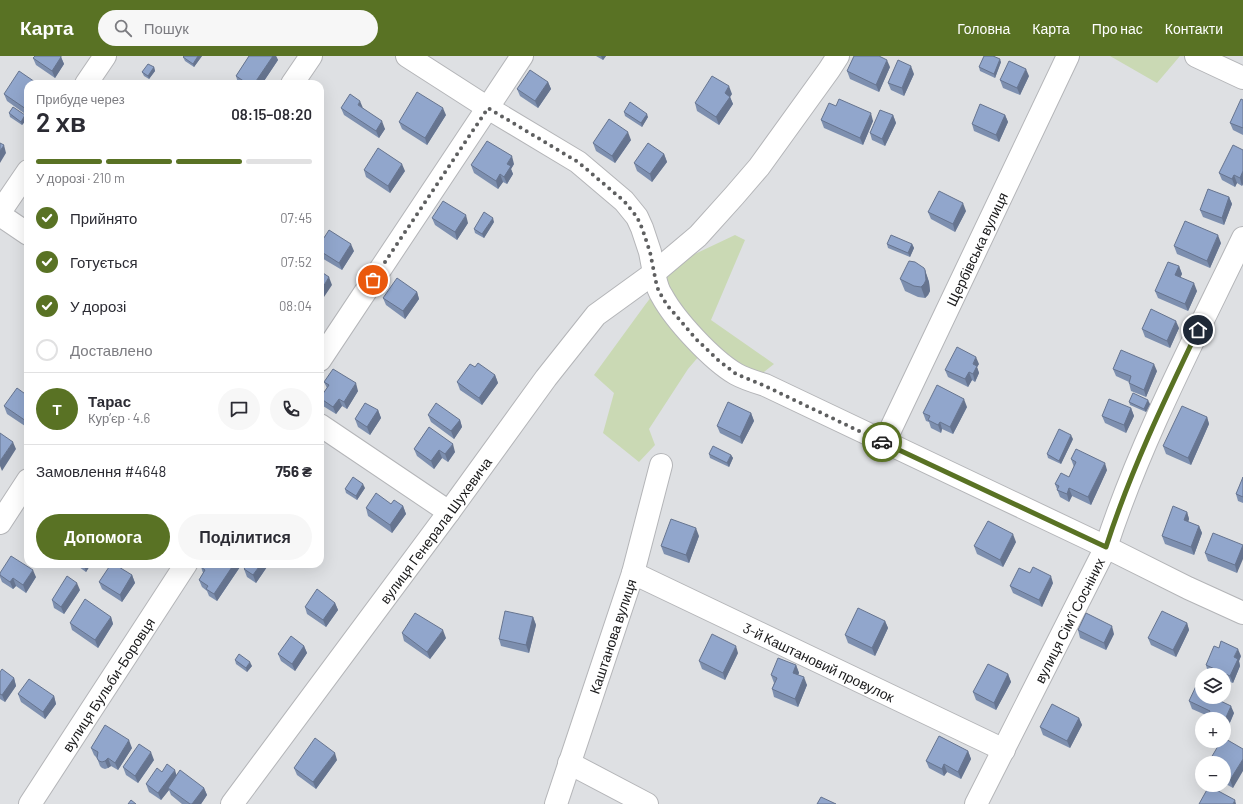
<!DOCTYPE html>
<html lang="uk">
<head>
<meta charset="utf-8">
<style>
	body { margin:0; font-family:Barlow,sans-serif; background:#f7f7f7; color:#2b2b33; height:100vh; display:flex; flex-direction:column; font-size:15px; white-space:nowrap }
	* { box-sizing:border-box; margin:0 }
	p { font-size:13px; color:#7c7c81 }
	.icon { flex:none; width:22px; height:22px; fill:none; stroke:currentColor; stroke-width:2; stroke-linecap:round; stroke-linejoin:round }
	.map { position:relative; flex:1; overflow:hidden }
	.drawer { position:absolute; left:24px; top:24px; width:300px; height:488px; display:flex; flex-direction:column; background:#fff; border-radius:12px; box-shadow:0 4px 16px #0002 }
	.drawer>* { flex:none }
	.controls { position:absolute; left:1195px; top:612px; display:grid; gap:8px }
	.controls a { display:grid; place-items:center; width:36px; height:36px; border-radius:50%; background:#fff; box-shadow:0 4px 16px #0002; font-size:20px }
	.pin { position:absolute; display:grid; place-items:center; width:34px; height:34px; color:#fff; margin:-17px; border:2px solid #fff; border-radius:50%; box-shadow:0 1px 4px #0007 }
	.courier { position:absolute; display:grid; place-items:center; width:40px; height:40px; margin:-20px; border:3px solid #597224; border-radius:50%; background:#fff; color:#222; box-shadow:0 1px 5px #0007 }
	.summary em { font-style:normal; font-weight:600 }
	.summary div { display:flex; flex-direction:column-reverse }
	.summary { display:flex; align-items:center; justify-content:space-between; height:68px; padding:0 12px }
	h1 { font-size:26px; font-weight:600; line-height:30px }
	.bar { display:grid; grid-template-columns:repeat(4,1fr); gap:6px 4px; align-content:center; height:48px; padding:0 12px }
	.bar i { height:5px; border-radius:3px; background:#e1e1e2 }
	.bar .current { background:#597224 }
	.bar p { grid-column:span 4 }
	.line { display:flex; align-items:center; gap:10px; padding:0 12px; border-top:1px solid #e1e1e2 }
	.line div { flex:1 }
	.round { display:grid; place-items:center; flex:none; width:42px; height:42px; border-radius:21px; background:#f7f7f7 }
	ol { padding:0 12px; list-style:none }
	li { display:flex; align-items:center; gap:12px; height:44px }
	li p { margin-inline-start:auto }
	li .icon { padding:4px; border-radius:50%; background:#597224; color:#fff; stroke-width:4 }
	li:last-child { color:#7c7c81 }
	li i { width:22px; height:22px; border:2px solid #e1e1e2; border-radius:50% }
	.button { display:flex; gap:8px; margin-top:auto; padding:8px 12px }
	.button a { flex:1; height:46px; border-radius:24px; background:#597224; color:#fff; font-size:16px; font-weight:600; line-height:46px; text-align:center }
	.button a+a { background:#f7f7f7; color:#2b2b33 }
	header { display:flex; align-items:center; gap:24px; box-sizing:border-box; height:56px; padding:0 20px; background:#597224; color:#fff }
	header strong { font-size:19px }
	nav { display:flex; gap:22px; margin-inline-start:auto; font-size:14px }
	.search { width:280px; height:36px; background:#f7f7f7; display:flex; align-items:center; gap:10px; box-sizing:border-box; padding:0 14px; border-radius:22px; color:#7c7c81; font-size:15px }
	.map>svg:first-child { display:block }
	.green { fill:#cad9b4 }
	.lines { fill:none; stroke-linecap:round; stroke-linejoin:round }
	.minor-casing { stroke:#b4b5b8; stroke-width:24 }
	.minor { stroke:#fff; stroke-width:22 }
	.wall { fill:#7d8faf }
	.shaded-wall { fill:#66748f }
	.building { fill:#91a6cc; stroke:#66748f }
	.done { stroke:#5e5f60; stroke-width:4; stroke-dasharray:0 7.2 }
	.route { stroke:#597224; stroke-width:5 }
	.labels { text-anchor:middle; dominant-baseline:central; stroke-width:3; stroke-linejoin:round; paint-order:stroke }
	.street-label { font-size:14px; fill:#19191a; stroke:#ecedf0 }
</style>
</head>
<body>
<header>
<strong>Карта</strong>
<div class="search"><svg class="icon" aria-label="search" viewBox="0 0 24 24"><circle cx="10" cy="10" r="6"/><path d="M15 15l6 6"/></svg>Пошук</div>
<nav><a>Головна</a><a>Карта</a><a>Про нас</a><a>Контакти</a></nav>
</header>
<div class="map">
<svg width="1243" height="748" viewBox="0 0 1243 748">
	<rect width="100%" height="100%" fill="#dee0e3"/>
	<path class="green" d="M1110,0H1180L1157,27Z
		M735,179L745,184L711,264L774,308L760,319L744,314L711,286L688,313L649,373L655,389L639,406L603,377L614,337L594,319L645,249L678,206Z"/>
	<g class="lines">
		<g class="minor-casing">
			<g id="minor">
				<path d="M838,0L829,14L759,111L734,140L698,180L654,217C656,225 657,233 662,240C675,264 712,304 736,318C745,323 755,326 765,329L1106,491L1188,532L1243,557"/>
				<path d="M1196,0L1243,22"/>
				<path d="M86,28L105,0"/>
				<path d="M292,28L311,0"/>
				<path d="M0,156L28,115"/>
				<path d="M0,159L28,178"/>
				<path d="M320,304L522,0"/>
				<path d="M320,369L449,456"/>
				<path id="s1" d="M884,387L1068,0"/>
				<path d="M0,467L28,424"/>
				<path id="s2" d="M633,517L1004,694"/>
				<path d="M569,707L647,748"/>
				<path id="s3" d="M30,748L186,508"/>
				<path id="s4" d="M232,748L449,456L546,322L596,259L654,217L650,196L642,172L637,161L624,145L578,106L488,52L407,0"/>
				<path id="s5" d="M556,748L633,517L661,409"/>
				<path id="s6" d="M976,748L1106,491C1141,384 1194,284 1243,182"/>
			</g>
		</g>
		<use href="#minor" class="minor"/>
	</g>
	<path class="wall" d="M202,0L194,11L185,5L183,1Z
		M249,0H276L278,4L262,28H240L238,27L236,20Z
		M596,0H606L603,4Z
		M61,1L64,8L55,22L36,9L33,2Z
		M1001,6L995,22L980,15L979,11Z
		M154,11L155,15L149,23L144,20L142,16Z
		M890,11L879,36L850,23L847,15Z
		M914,18L904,40L891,34L888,27Z
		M1029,20L1020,39L1003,32L1000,24Z
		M548,26L551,33L538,52L520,40L517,33Z
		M28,28V60L7,45L4,38Z
		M732,38L730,41L733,48L719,69L697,55L695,47Z
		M1243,44V79L1233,74L1230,67Z
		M836,50L873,65L863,89L824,72L821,64Z
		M341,52H363L385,73L379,82L344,59Z
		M624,56L648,61L642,71L625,60Z
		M9,57L27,63L22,69L10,61Z
		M446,59L427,89L402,73L399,66Z
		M893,59L896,67L885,90L872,84L870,77Z
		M1005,59L1008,66L999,86L974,75L972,68Z
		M631,84L615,107L596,95L593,87Z
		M1243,94V128L1242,130L1237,127L1235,131L1222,124L1219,117Z
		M664,98L667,106L652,126L637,115L634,107Z
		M514,108L511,113L513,118L507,128L503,126L498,133L474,117L471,109Z
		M364,114L405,115L390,137L366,121Z
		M1229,141L1232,148L1224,169L1203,161L1200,154Z
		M966,155L955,176L931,163L928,156Z
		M432,162L468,167L457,184L435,169Z
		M494,166L484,182L475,177L474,173Z
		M1221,187L1210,212L1177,198L1174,190Z
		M320,188L354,195L342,214L320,201Z
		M887,188H912L914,192L910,201L888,192Z
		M1179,210L1182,218L1180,221L1197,235L1188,255L1158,242L1155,235Z
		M925,214L929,226L930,235L928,239L925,242L918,241L905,235L900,223Z
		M28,231V241L26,235Z
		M417,236L419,243L405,263L386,249L383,242Z
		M1179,272L1170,292L1145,281L1142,273Z
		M979,308L977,311L979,317L975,326L972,324L968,331L948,321L945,314Z
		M475,311L495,319L498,327L482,349L460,334L457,326Z
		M1113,313L1157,315L1146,341L1131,335L1129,327V326L1116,320Z
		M324,326L358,335L347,353L342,350L336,358L323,350L320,342L327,332Z
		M28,340V372L7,358L4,350Z
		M1129,346L1150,348L1146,356L1130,349Z
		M967,351L953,378L942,373L941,377L931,372L929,366L926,365L923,357Z
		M1131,352L1134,360L1126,377L1105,367L1102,360Z
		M378,354L381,362L370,379L358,371L355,363Z
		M751,357L754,365L742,388L720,377L717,370Z
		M428,359L460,364L462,371L454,383L431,366Z
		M1207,361L1209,368L1191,409L1166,398L1163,390Z
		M429,371L455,396L448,406L442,402L434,413L417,400L414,393Z
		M1073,383L1061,408L1048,402L1047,398Z
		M709,398L731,399L733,402L729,411L710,402Z
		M1071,403L1107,414L1091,449L1072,440L1069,446L1060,441L1055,428L1069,421L1074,411Z
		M1243,421V447L1238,445L1236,438Z
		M365,432L357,444L346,437L345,433Z
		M391,448L403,450L406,458L392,477L368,460L366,452Z
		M1187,456L1189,463L1188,466L1199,470L1202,477L1194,499L1165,488L1162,480Z
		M699,480L689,507L664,498L661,490Z
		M1016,486L1003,511L977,498L974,490Z
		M1243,489L1237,517L1208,505L1205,497Z
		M78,508H91L86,516L79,511Z
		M203,508H242L217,545L209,540L207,535L202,531L199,524L203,517L201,511Z
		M248,508H269L256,527L247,521L244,513Z
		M0,517L36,521L26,537L16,530L13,533L2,526L0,521Z
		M1030,517L1053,527L1042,551L1013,537L1010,530Z
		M132,519L135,527L122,546L102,533L99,526Z
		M80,534L64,558L54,552L52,544Z
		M335,547L338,554L326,571L307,558L305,551Z
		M111,561L113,568L98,592L72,574L70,567Z
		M533,561L536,569L529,597L501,590L499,583Z
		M885,565L888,572L875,600L848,587L845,579Z
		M1187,567L1189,574L1176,601L1151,589L1148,582Z
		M1078,574L1114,578L1106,594L1080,582Z
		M402,577L446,582L430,603L404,585Z
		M304,590L307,597L295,615L281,605L278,598Z
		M738,597L725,624L702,613L699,605Z
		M1241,600L1239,605L1240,610L1233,627L1224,624V619H1214L1208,617L1206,609Z
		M235,604L252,610L247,616L236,608Z
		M796,609L799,617L798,619L807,629L798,651L774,641L772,633L774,627L771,619Z
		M0,616L14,622L16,630L5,646L0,643Z
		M1008,618L1011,626L996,654L976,644L973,636Z
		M18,638L54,640L56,648L45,663L21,646Z
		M1202,641L1234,657L1226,676L1224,675V663H1208V660L1192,653L1189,645Z
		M1079,662L1082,669L1070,692L1043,679L1040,671Z
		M91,692H132L118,714L111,710L108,712L105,713L102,712L100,710L97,702L94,699Z
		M1243,693L1233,732L1224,727V707Z
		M968,695L971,703L961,723L947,716L944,720L929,712L926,705Z
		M154,704L138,727L126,719L123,711Z
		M337,704L316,733L297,719L294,712Z
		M162,716L177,719L204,732L207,739L201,748H182L171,739L169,734L161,744L149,736L146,728Z"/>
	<path class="shaded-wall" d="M198,0H202L194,11L193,8Z
		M273,0H276L278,4L262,28H254Z
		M601,0H606L603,4Z
		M61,1L64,8L55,22L52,15Z
		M1000,3L1001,6L995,22L994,18Z
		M887,4L890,11L879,36L876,29Z
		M911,10L914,18L904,40L902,32Z
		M154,11L155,15L149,23L148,20Z
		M1026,13L1029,20L1020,39L1017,32Z
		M548,26L551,33L538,52L535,45Z
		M729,30L732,38L730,41L733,48L719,69L716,61L725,37Z
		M360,45L363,52L358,49Z
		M28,50V59L26,53Z
		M443,52L446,59L427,89L425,82Z
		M871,57L873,65L863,89L860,82Z
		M647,58L648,61L642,71L641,67Z
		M25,59L27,63L22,69L21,66Z
		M893,59L896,67L885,90L882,83Z
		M1005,59L1008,66L999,86L996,79Z
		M382,65L385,73L379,82L376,75Z
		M628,76L631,84L615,107L612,100Z
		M4,89L6,97L0,107V95Z
		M664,98L667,106L652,126L650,118Z
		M512,100L514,108L511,113L513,118L507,128L504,121L507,108Z
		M402,108L405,115L390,137L388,130Z
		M1243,115V128L1242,130L1240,122Z
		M500,118L503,126L498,133L496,125Z
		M1234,119L1237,127L1235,131L1232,123Z
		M1229,141L1232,148L1224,169L1222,162Z
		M963,147L966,155L955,176L953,168Z
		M466,159L468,167L457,184L455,176Z
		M493,162L494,166L484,182L482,178Z
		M1218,179L1221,187L1210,212L1207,205Z
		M351,188L354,195L342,214L339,207Z
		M912,188L914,192L910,201L908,197Z
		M1179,210L1182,218L1178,227L1175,219Z
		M925,214L929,226L930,235L928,239L925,242L921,231Z
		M329,221L332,229L320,247V236Z
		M1194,227L1197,235L1188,255L1185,248Z
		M417,236L419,243L405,263L403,255Z
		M1176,265L1179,272L1170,292L1167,285Z
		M976,301L979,308L977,311L979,317L975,326L973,318V308Z
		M1154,308L1157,315L1146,341L1144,334Z
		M969,316L972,324L968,331L965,323Z
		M495,319L498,327L482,349L479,342Z
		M356,327L358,335L347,353L344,346Z
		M339,343L342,350L336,358L333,351Z
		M964,343L967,351L953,378L950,371Z
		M1148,344L1150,348L1146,356L1144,353Z
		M1131,352L1134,360L1126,377L1124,369Z
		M378,354L381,362L370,379L367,371Z
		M751,357L754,365L742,388L740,381Z
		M1207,361L1209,368L1191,409L1188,402Z
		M28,363V370L26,365Z
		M460,364L462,371L454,383L451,375Z
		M940,366L942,373L941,377L938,369Z
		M1071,379L1073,383L1061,408L1059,405Z
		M13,386L16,393L2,415L0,410V405Z
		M453,388L455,396L448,406L445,398Z
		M439,394L442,402L434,413L431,405Z
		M731,399L733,402L729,411L727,407Z
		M1105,407L1107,414L1091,449L1088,441Z
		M363,428L365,432L357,444L356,440Z
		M1069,432L1072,440L1069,446L1067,438Z
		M403,450L406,458L392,477L390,469Z
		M1187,456L1189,463L1186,472L1184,464Z
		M1199,470L1202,477L1194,499L1191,491Z
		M696,472L699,480L689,507L686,499Z
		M1013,478L1016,486L1003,511L1000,504Z
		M1243,489V503L1237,517L1235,509Z
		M87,508H91L86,516L85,512Z
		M234,508H242L217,545L214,538Z
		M261,508H269L256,527L253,519Z
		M33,514L36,521L26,537L23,529Z
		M132,519L135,527L122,546L120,539Z
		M1051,520L1053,527L1042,551L1039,544Z
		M13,522L16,530L13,533L10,526Z
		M77,527L80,534L64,558L61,551Z
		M335,547L338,554L326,571L323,564Z
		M111,561L113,568L98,592L95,584Z
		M533,561L536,569L529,597L526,589Z
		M885,565L888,572L875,600L872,592Z
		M1187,567L1189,574L1176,601L1173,594Z
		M1112,570L1114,578L1106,594L1104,587Z
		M443,574L446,582L430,603L427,596Z
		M304,590L307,597L295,615L292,608Z
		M736,590L738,597L725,624L723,617Z
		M1238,593L1241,600L1239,605L1240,610L1233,627L1230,620L1234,601Z
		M250,606L252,610L247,616L246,612Z
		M796,609L799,617L795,624L793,617Z
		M1008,618L1011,626L996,654L994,647Z
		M804,621L807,629L798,651L795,643Z
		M14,622L16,630L5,646L2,639Z
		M54,640L56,648L45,663L43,656Z
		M1231,650L1234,657L1226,676L1224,672V666Z
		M1079,662L1082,669L1070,692L1067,685Z
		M129,684L132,692L118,714L115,707Z
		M968,695L971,703L961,723L958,716Z
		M151,696L154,704L138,727L135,720Z
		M335,697L337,704L316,733L313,726Z
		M108,702L111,710L108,712L105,705Z
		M1243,703V715L1233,732L1230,724Z
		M944,708L947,716L944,720L942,713Z
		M175,714L177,721L168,732L169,734L161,744L158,737Z
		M204,732L207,739L201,748H192Z
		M1235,744L1236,748H1233Z"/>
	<path class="building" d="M35,0H61V1L52,15L33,2Z
		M184,0H198L193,8L183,1Z
		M249,0H273L254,28H248L236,20Z
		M854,0H879L887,4L876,29L847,15Z
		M984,0H993L1000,3L994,18L979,11Z
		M898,4L911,10L902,32L888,27Z
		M1009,5L1026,13L1017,32L1000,24Z
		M148,8L154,11L148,20L142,16Z
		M530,14L548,26L535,45L517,33Z
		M19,15L38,28H28V50L26,53L4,38Z
		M712,20L729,30L725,37L730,41L716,61L695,47Z
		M417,36L443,52L425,82L399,66Z
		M350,38L360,45L358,49L382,65L376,75L341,52Z
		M839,43L871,57L860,82L821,64L829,47L836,50Z
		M1241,43L1243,44V72L1230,67Z
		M630,46L647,58L641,67L624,56Z
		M980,48L1005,59L996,79L972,68Z
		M13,51L25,59L21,66L9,57Z
		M880,54L893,59L882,83L870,77Z
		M609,63L628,76L612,100L593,87Z
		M487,85L512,100L507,108L511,110L504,121L500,118L496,125L471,109Z
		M0,87L4,89L0,95Z
		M648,87L664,98L650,118L634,107Z
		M1233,89L1243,94V115L1240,122L1234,119L1232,123L1219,117Z
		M378,92L402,108L388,130L364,114Z
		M1208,133L1229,141L1222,162L1200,154Z
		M939,135L963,147L953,168L928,156Z
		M443,145L466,159L455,176L432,162Z
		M484,156L493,162L482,178L474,173Z
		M1185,165L1218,179L1207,205L1174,190Z
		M329,174L351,188L339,207L320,195V188Z
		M891,179L912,188L908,197L887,188Z
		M909,205L915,206L924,212L925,214L926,224L924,228L921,231L914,230L900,223Z
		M1168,206L1179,210L1175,219L1194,227L1185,248L1155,235Z
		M320,215L329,221L320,236Z
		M397,222L417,236L403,255L383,242Z
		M28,231V236L26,235Z
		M1151,253L1176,265L1167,285L1142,273Z
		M957,291L976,301L973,308L977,310L973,318L969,316L965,323L945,314Z
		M1121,294L1154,308L1144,334L1129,327L1131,320L1113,313Z
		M478,307L495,319L479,342L457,326L470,308L475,311Z
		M333,313L356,327L344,346L339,343L333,351L320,342L329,329L324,326Z
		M937,329L964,343L950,371L940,366L938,369L928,364L930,360L923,357Z
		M17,332L28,340V363L26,365L4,350Z
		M1133,337L1148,344L1144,353L1129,346Z
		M1109,343L1131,352L1124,369L1102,360Z
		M728,346L751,357L740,381L717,370Z
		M365,347L378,354L367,371L355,363Z
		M436,347L460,364L451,375L428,359Z
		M1182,350L1207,361L1188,402L1163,390Z
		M429,371L453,388L445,398L439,394L431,405L414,393Z
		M1059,373L1071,379L1059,405L1047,398Z
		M0,377L13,386L0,405Z
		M713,390L731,399L727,407L709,398Z
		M1076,393L1105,407L1088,441L1069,432L1067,438L1057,434L1059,430L1055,428L1061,417L1069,421L1076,406L1071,403Z
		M353,421L363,428L356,440L345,433Z
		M1243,421V441L1236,438Z
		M376,437L391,448L394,444L403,450L390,469L366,452Z
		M1173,450L1187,456L1184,464L1199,470L1191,491L1162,480Z
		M671,463L696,472L686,499L661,490Z
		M988,465L1013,478L1000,504L974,490Z
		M1213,477L1243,489L1235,509L1205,497Z
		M11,500L33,514L23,529L13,522L10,526L0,519V517Z
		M79,508H87L85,512Z
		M111,508H114L132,519L120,539L99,526Z
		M203,508H234L214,538L206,533L208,530L199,524L205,514L201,511Z
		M248,508H261L253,519L244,513Z
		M1033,511L1051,520L1039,544L1010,530L1019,512L1030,517Z
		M67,520L77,527L61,551L52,544Z
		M317,533L335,547L323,564L305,551Z
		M85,543L111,561L95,584L70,567Z
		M858,552L885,565L872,592L845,579Z
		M505,555L533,561L526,589L499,583Z
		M1162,555L1187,567L1173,594L1148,582Z
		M415,557L443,574L427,596L402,577Z
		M1086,557L1112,570L1104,587L1078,574Z
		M712,578L736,590L723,617L699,605Z
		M291,580L304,590L292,608L278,598Z
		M1221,585L1238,593L1234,601L1238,603L1230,620L1206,609L1214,590L1219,592Z
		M239,598L250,606L246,612L235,604Z
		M778,602L796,609L793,617L804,621L795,643L772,633L777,622L771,619Z
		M988,608L1008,618L994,647L973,636Z
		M2,613L14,622L2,639L0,638V616Z
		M29,623L54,640L43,656L18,638Z
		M1197,628L1202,630V641H1212L1231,650L1224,666V663H1211L1207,661L1210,655L1189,645Z
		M1052,648L1079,662L1067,685L1040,671Z
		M105,669L129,684L115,707L108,702L105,705L102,706L99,705L97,702L98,696L91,692Z
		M939,680L968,695L958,716L944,708L942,713L926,705Z
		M315,682L335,697L313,726L294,712Z
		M1224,682L1243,693V703L1230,724L1224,721V707H1208L1221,685H1224Z
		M139,688L151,696L135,720L123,711Z
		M167,708L175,714L158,737L146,728L157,712L162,716Z
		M180,714L204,732L192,748H190L168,732Z
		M1209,730L1235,744L1233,748H1199Z
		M821,741L836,748H817Z
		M131,744L136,748H128Z"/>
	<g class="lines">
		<path class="done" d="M373,224L488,52L578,106L624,145L637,161L642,172L650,196L657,231L661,239L667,249L696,283L718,304L736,318L765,330L882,386"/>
		<path class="route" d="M882,386L1106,491C1130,416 1164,345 1198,274"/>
	</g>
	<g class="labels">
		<g class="street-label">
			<text stroke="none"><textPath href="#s1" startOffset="215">Щербівська вулиця</textPath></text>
			<text stroke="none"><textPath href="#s4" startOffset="341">вулиця Генерала Шухевича</textPath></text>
			<text stroke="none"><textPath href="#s6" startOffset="206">вулиця Сім’ї Сосніних</textPath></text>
			<text stroke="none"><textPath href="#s5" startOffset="177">Каштанова вулиця</textPath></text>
			<text stroke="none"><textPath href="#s2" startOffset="206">3-й Каштановий провулок</textPath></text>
			<text stroke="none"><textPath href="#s3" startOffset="143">вулиця Бульби-Боровця</textPath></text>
		</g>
	</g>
</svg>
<div class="controls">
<a><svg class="icon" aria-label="layers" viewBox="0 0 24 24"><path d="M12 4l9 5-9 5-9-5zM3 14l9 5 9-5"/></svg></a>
<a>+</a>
<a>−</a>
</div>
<div class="pin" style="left:373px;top:224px;background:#ea580c"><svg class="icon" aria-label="bag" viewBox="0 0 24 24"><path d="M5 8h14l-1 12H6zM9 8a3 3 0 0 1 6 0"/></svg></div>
<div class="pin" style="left:1198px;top:274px;background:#1f2937"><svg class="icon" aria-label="home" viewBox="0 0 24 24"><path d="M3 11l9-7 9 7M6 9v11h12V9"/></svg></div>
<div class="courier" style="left:882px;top:386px"><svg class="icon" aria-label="car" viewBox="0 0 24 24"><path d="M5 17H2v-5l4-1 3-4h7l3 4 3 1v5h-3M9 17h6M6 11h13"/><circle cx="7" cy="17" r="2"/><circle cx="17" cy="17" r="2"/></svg></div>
<section class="drawer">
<div class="summary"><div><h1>2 хв</h1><p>Прибуде через</p></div><em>08:15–08:20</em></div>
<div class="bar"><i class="current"></i><i class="current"></i><i class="current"></i><i></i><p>У дорозі · 210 m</p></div>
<ol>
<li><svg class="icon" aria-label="check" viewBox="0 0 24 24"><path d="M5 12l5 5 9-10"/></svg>Прийнято<p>07:45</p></li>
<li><svg class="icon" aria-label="check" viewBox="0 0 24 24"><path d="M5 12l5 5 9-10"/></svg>Готується<p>07:52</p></li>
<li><svg class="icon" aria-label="check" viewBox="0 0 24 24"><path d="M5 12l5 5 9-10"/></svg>У дорозі<p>08:04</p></li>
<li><i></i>Доставлено</li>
</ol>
<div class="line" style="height:72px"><b class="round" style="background:#597224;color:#fff">Т</b><div><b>Тарас</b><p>Кур’єр · 4.6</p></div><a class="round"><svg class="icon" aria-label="chat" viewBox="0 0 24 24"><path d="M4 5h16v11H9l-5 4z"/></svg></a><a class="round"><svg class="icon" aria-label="phone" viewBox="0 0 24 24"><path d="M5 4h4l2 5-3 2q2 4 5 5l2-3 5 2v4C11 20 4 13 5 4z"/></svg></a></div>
<div class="line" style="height:52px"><div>Замовлення #4648</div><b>756 ₴</b></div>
<div class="button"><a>Допомога</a><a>Поділитися</a></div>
</section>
</div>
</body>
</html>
